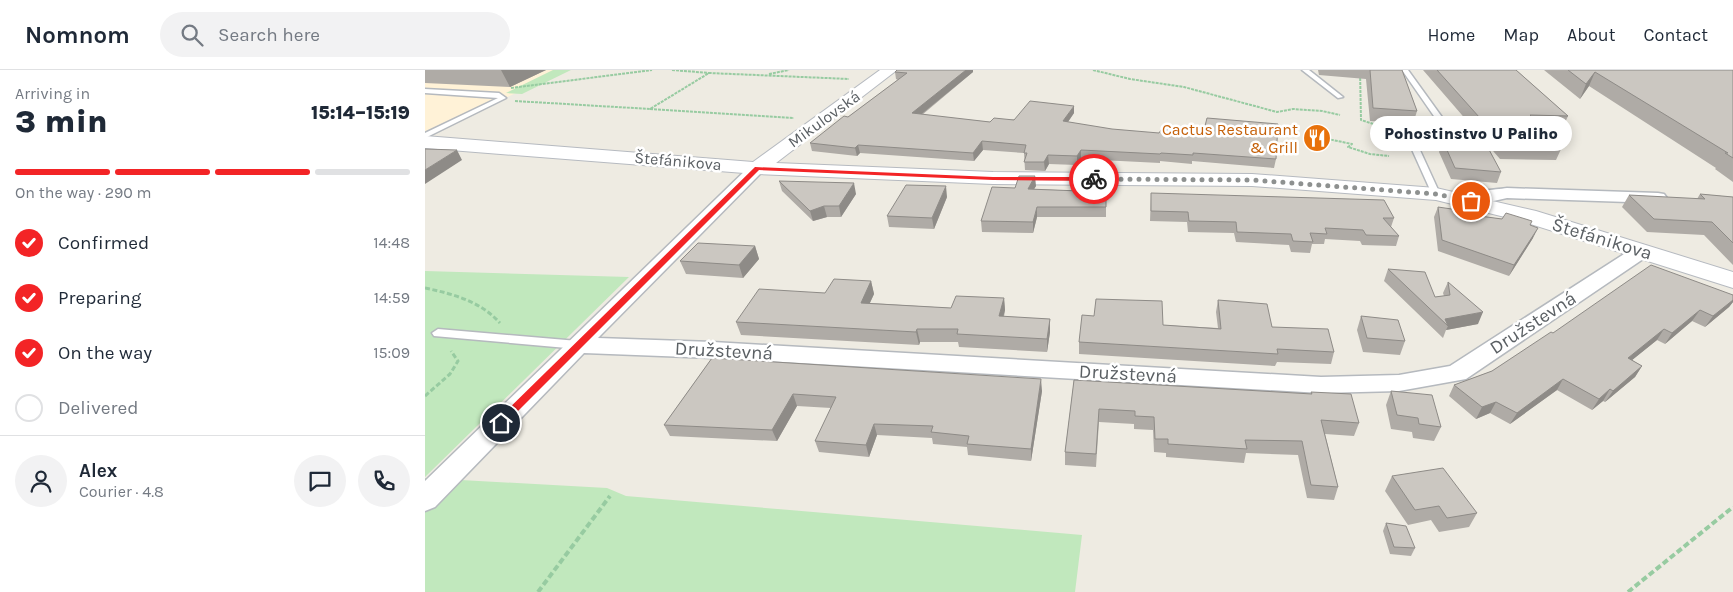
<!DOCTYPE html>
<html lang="en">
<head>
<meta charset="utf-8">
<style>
	body { margin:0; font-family:Karla,sans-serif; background:#f2f2f3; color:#1f2937; height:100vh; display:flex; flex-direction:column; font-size:19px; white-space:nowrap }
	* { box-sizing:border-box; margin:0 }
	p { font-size:16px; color:#747a83 }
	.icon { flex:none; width:28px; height:28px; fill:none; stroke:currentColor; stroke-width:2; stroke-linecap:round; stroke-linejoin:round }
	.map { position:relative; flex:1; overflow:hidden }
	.sheet { display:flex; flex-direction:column; background:#fff; width:425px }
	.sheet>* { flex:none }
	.pin { position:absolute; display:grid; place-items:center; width:42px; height:42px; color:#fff; margin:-21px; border:2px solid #fff; border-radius:50%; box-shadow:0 1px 5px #0007 }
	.courier { position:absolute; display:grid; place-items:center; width:50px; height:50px; margin:-25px; border:4px solid #f32426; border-radius:50%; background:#fff; color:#222; box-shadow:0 1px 6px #0007 }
	.bubble { position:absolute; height:35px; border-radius:18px; background:#fff; box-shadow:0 2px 12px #0003; font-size:16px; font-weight:800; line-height:35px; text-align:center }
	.summary em { font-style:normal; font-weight:800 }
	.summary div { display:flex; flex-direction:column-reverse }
	.summary { display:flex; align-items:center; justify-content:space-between; height:85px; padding:0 15px }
	h1 { font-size:32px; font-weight:800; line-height:38px }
	.bar { display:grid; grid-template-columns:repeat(4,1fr); gap:8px 5px; align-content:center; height:60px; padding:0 15px }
	.bar i { height:6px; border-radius:4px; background:#e0e1e3 }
	.bar .active { background:#f32426 }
	.bar p { grid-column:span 4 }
	.line { display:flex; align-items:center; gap:12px; padding:0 15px; border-top:1px solid #e0e1e3 }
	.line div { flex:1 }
	.round { display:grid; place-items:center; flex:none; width:52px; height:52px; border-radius:26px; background:#f2f2f3 }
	ol { padding:0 15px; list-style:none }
	li { display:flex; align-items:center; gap:15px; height:55px }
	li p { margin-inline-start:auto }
	li .icon { padding:5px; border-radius:50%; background:#f32426; color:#fff; stroke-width:4 }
	li:last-child { color:#747a83 }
	li i { width:28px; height:28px; border:2px solid #e0e1e3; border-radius:50% }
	header { display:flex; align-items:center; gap:30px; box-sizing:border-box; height:70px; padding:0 25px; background:#fff; border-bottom:1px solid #e0e1e3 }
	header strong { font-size:24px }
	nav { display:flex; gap:28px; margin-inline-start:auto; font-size:18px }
	.search { width:350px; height:45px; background:#f2f2f3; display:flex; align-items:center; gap:12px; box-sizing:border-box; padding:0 18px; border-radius:28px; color:#747a83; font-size:19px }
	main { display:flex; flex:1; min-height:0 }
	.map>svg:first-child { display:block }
	.commercial { fill:#fff2d7 }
	.green { fill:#c1e8bd }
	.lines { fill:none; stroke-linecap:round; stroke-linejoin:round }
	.lane-casing { stroke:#b5b9be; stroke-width:3 }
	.street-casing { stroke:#b5b9be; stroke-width:3 }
	.secondary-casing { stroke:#b6bac0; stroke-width:2 }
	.path-far2 { stroke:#97cba1; stroke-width:2; stroke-dasharray:3 1; stroke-linecap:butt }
	.path-far1 { stroke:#97cba1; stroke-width:3; stroke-dasharray:5 2.5; stroke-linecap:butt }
	.path { stroke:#97cba1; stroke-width:4; stroke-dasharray:6 3; stroke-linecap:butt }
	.lane { fill:#fff; fill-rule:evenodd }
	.street { fill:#fff; fill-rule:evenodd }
	.secondary { fill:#fff; fill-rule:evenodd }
	.wall { fill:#afaba6 }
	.shaded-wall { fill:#8e8b87 }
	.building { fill:#cbc7c1; stroke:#8e8b87 }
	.route { fill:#f32426 }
	.done { stroke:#8e9190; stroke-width:5; stroke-dasharray:0 9 }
	.labels { text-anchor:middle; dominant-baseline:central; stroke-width:5; stroke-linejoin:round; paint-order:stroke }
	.far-street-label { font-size:16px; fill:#5b6064; stroke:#fff }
	.far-food-label { font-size:16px; fill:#c56008; stroke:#fff; text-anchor:end }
	.street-label { font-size:19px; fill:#5b6064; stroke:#fff }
</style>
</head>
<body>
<header>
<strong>Nomnom</strong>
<div class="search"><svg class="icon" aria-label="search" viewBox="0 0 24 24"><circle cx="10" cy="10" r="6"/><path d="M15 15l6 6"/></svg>Search here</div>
<nav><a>Home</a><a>Map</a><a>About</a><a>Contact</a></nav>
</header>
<main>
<section class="sheet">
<div class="summary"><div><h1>3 min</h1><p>Arriving in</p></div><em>15:14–15:19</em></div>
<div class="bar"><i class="active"></i><i class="active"></i><i class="active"></i><i></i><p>On the way · 290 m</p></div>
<ol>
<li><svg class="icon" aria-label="check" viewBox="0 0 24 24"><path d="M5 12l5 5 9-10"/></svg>Confirmed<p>14:48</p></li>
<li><svg class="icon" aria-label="check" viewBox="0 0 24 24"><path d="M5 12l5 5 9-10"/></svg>Preparing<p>14:59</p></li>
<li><svg class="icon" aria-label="check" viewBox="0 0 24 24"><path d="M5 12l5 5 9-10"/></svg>On the way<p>15:09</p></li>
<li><i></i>Delivered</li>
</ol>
<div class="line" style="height:90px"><a class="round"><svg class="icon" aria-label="person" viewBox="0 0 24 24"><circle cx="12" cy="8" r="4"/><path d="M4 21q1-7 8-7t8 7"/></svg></a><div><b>Alex</b><p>Courier · 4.8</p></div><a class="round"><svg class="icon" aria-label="chat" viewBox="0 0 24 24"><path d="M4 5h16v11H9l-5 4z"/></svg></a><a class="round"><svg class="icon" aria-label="phone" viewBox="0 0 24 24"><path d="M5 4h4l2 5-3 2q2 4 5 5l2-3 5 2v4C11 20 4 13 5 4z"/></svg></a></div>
</section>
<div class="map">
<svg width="1308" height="522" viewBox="0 0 1308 522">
	<rect width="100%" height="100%" fill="#eeebe2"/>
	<path class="commercial" d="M0,0H139L3,65H0Z"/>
	<path class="green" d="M128,0H146L97,24L81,23Z
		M0,201L204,207L0,407Z
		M0,408L182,418L201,426L657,465L650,522H0Z"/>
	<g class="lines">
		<g class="lane-casing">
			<path id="lane" d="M877,0H884L918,27L913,28Z
				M977,0H983L1019,50L988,65L1015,124L1014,126L1011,127L1007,124L980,64L1011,49Z
				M0,19L74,23L81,28L0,68V63L73,28L0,23Z
				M13,259L153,271L159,275L153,279L9,266L7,263Z"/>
		</g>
		<g class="street-casing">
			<path id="street" d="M332,93L338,95L340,98L338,101L173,268L288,272L896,307L974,305L1025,296L1210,177L1217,175L1224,177L1227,181L1224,185L1041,309L974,321L896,323L288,288L159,283L10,437L0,441V411L326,95Z
				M1082,118L1233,123L1239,124L1242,128L1239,132L1233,133L1082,128L1046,136L1040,135L1037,131C1045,120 1070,120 1082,118Z"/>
		</g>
		<g class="secondary-casing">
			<path id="secondary" d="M455,0H472L351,93L568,102L827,104L1011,118L1111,141L1308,202V218L1096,151L1011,130L827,116L568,114L332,104L0,78V66L328,92Z"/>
		</g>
		<path class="path-far2" d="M247,0L284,3
			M668,0L705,9L759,17L852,42L868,39L897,41L915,45
			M935,0L936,50L970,61
			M344,4L364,0
			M86,18L227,0
			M90,31L225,39L284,3L424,9
			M225,39L369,48
			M898,68L927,74L923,77L945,84L964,86"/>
		<path class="path-far1" d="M0,218C28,224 55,231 75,253
			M0,326L25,304L33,291L26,281"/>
		<path class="path" d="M113,522L185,426
			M1203,522L1308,437"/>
		<use href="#lane" class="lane"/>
		<use href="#street" class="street"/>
		<use href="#secondary" class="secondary"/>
	</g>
	<path class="wall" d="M0,0H121L85,17L0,13Z
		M472,0H548V2L497,45L565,52L649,43L643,52L851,89L849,98L767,91V94L735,91V93L656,89L652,95L624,94L620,101L600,100L599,83L558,80L549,91L435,83L432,86L387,81L385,73L423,47L473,10L471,9L470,2Z
		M893,0H977L992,41L988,54L945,51L941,9L894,5Z
		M998,0H1091L1143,46L1137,59L1118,58L1137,77L1131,90L1075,89Z
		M1119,0H1308V112L1290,99L1291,98L1164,16L1155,29Z
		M1018,71L1076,102L1072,113L1026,109L1014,82Z
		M354,111L431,124L416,147H402L388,151L357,121Z
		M611,116L609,119L681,122V147H612L608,163L557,162L556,151L590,118Z
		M726,123L969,148L966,157L974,166L971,176L937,175L935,171L900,169L899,174H887L885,183L866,182L864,175L811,172L809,163L763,162L762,152L725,151Z
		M1275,124L1308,127V195L1279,165L1222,162L1197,137L1204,125L1272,129Z
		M522,127L509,159L464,157L462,146Z
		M1013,137L1047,145L1077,149L1105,155L1108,168L1084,206L1013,181L1009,147Z
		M330,176L334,189L318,208L261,204L255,191Z
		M963,199L1010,227L1019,226L1018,223L1023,212L1053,254L1021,260L1018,268L959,211Z
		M446,211L449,224L445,233L526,238L579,228L580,240L579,247L625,249V262L622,282L534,277L533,272H495L494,275L316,265L311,252L400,223Z
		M1308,225V232L1304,237L1280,257L1267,251L1240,274L1232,270L1207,290L1217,296L1210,307L1180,332L1178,331L1167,340L1132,320L1085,354L1065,343L1051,349L1024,326L1029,315L1067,301L1128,263Z
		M793,230L847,257L909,282L906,294L852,292L850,296L654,284V272L738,255L793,258L791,242Z
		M936,246L980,271L975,285L938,282L932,260Z
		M287,288L617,321L606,391L543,385L542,377L508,374L507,368L452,365L444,387L394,382L390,371L406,338L372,336L352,371L245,366L239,355Z
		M649,310L886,324V322L934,353L929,366L900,364L913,417L909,430L882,428L873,385L821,383L819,393L741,387V383L729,382L728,360L709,359V354L674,352L671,397L640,395V382Z
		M966,321L1016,357L1009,371L988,368L987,362L966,359L961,335Z
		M967,406L1052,443L1044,457L1014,462L1006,450L983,455L960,421Z
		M961,453L990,478L986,486L965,484L958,461Z"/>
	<path class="shaded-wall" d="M76,0H121L85,17Z
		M541,0H548V2L488,51L487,43Z
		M1170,2L1164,16L1155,29L1161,14Z
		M649,36V43L638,59V51Z
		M557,71L558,80L549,91L548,83Z
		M433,75L435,83L432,86L430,78Z
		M32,80L37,90L0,114V100Z
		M656,80V89L652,95V86Z
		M623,85L624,94L620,101L619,92Z
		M610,106L611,116L603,129V119Z
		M429,113L431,124L416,147L414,136Z
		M521,116L522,127L509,159L507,148Z
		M399,136L402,147L388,151L385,141Z
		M612,137V147L608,163V152Z
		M1113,158L1108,168L1084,206L1089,195Z
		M330,176L334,189L318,208L314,195Z
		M446,211L449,224L439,245L436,233Z
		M579,228L580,240L575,259L574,246Z
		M1308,230V232L1304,237L1280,257L1288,246Z
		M1275,240L1267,251L1240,274L1247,263Z
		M1058,242L1053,254L1021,260L1023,256L1020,249Z
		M625,249V262L622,282V269Z
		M492,259L495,272L494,275L491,262Z
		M1239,259L1232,270L1196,299L1203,288Z
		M1217,296L1210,307L1180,332L1188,321Z
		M616,309L617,321L606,391V379Z
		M1138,309L1132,320L1085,354L1092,343Z
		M1185,319L1178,331L1167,340L1174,329Z
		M368,324L372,336L352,371L347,360Z
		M1071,332L1065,343L1051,349L1057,337Z
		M449,354L452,365L444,387L441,375Z"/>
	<path class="building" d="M472,0H541L487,43L565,52L569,48L589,50L605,31L649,36L638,51L687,59L734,63L738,57L769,60L770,56H780L782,48L853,54L851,89L768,83V85L736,83L735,84L656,80L652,86L623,85L619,92H599L602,83H599L601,75L557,71L548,83L433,75L430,78L385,73L419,46L423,47L482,3L470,2Z
		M945,0H977L992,41L948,38Z
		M1012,0H1091L1143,46L1105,45L1137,77L1080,76Z
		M1143,0H1308V88L1300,83H1303L1170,2L1161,14Z
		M1018,71L1061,74L1076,102L1030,98Z
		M0,79L32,80L0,100Z
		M594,106H610L603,119L681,122V137H612L608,152L556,151L567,117L590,118Z
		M354,111L429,113L414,136H399L385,141Z
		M481,115L521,116L507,148L462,146Z
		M726,123L959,130L969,148H958L974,166L941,165L938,160L900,158L902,164L885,163L888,172L868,171L866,164L812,162L811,152L764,151L763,142L726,141Z
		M1275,124L1308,127V173L1287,152L1229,149L1204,125L1280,129Z
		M1013,137L1047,142V145L1077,149L1081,143L1107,151L1105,155L1113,158L1089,195L1017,170Z
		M273,173L330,176L314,195L255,191Z
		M1226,195L1308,225V230L1288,246L1275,240L1247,263L1239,259L1203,288L1217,296L1188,321L1185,319L1174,329L1138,309L1092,343L1071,332L1057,337L1029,315L1067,301L1126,262L1128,263Z
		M963,199L1000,202L1010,227L1025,225L1023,212L1058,242L1020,249L1023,256Z
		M409,209L446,211L436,233L526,238L531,226L579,228L574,246L625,249L622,269L532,264L533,259H492L491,262L311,252L334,219L400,223Z
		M671,229L737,231L738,255L796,259L793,230L842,234L847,257L903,259L909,282L852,279L853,284L654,272L657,245L669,246Z
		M936,246L973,250L980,271L942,268Z
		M287,288L616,309L606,379L542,374L544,366L506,362L508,356L449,354L441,375L390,371L411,327L368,324L347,360L239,355Z
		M649,310L887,324L886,322L926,324L934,353L896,350L913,417L886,415L877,371L820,370L822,379L743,374V369H730L729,347L710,346V341L674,339L671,384L640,382Z
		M966,321L1007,325L1016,357L994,354L993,348L972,345Z
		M1018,398L1052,443L1022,448L1014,436L990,440L967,406Z
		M961,453L981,456L990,478L969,477Z"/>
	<path class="route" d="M330,97L568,107H669L672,109L669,111L568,110L334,100L79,355H72V350Z"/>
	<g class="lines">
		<path class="done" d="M669,109L827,110L1011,124L1046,131"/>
	</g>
	<defs>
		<g id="restaurant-disc" transform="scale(1.4375)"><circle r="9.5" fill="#e8710a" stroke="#fff"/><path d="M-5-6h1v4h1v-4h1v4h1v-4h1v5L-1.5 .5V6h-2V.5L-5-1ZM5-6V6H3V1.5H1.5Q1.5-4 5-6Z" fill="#fff"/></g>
	</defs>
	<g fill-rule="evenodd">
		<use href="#restaurant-disc" x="892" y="68"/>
	</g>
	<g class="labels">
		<g class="far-street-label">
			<text transform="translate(399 49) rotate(-36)">Mikulovská</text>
			<text transform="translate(253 91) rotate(5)">Štefánikova</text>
		</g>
		<g class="far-food-label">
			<text x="873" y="59">Cactus Restaurant<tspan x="873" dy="18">&amp; Grill</tspan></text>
		</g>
		<g class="street-label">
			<text transform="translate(1177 169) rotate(17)">Štefánikova</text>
			<text transform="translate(1108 253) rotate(-33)">Družstevná</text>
			<text transform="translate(299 281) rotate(3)">Družstevná</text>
			<text transform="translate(703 304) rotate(3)">Družstevná</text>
		</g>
	</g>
</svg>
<div class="pin" style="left:1046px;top:131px;background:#ea580c"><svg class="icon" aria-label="bag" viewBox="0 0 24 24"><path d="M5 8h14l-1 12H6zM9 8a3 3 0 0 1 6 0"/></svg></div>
<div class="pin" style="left:76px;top:353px;background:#1f2937"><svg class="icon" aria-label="home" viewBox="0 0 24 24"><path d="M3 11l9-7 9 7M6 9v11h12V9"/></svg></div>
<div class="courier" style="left:669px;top:109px"><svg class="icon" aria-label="bike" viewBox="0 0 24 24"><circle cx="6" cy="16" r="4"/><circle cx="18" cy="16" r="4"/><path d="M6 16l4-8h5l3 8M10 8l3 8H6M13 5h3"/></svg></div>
<div class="bubble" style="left:945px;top:46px;width:202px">Pohostinstvo U Paliho</div>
</div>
</main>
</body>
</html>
